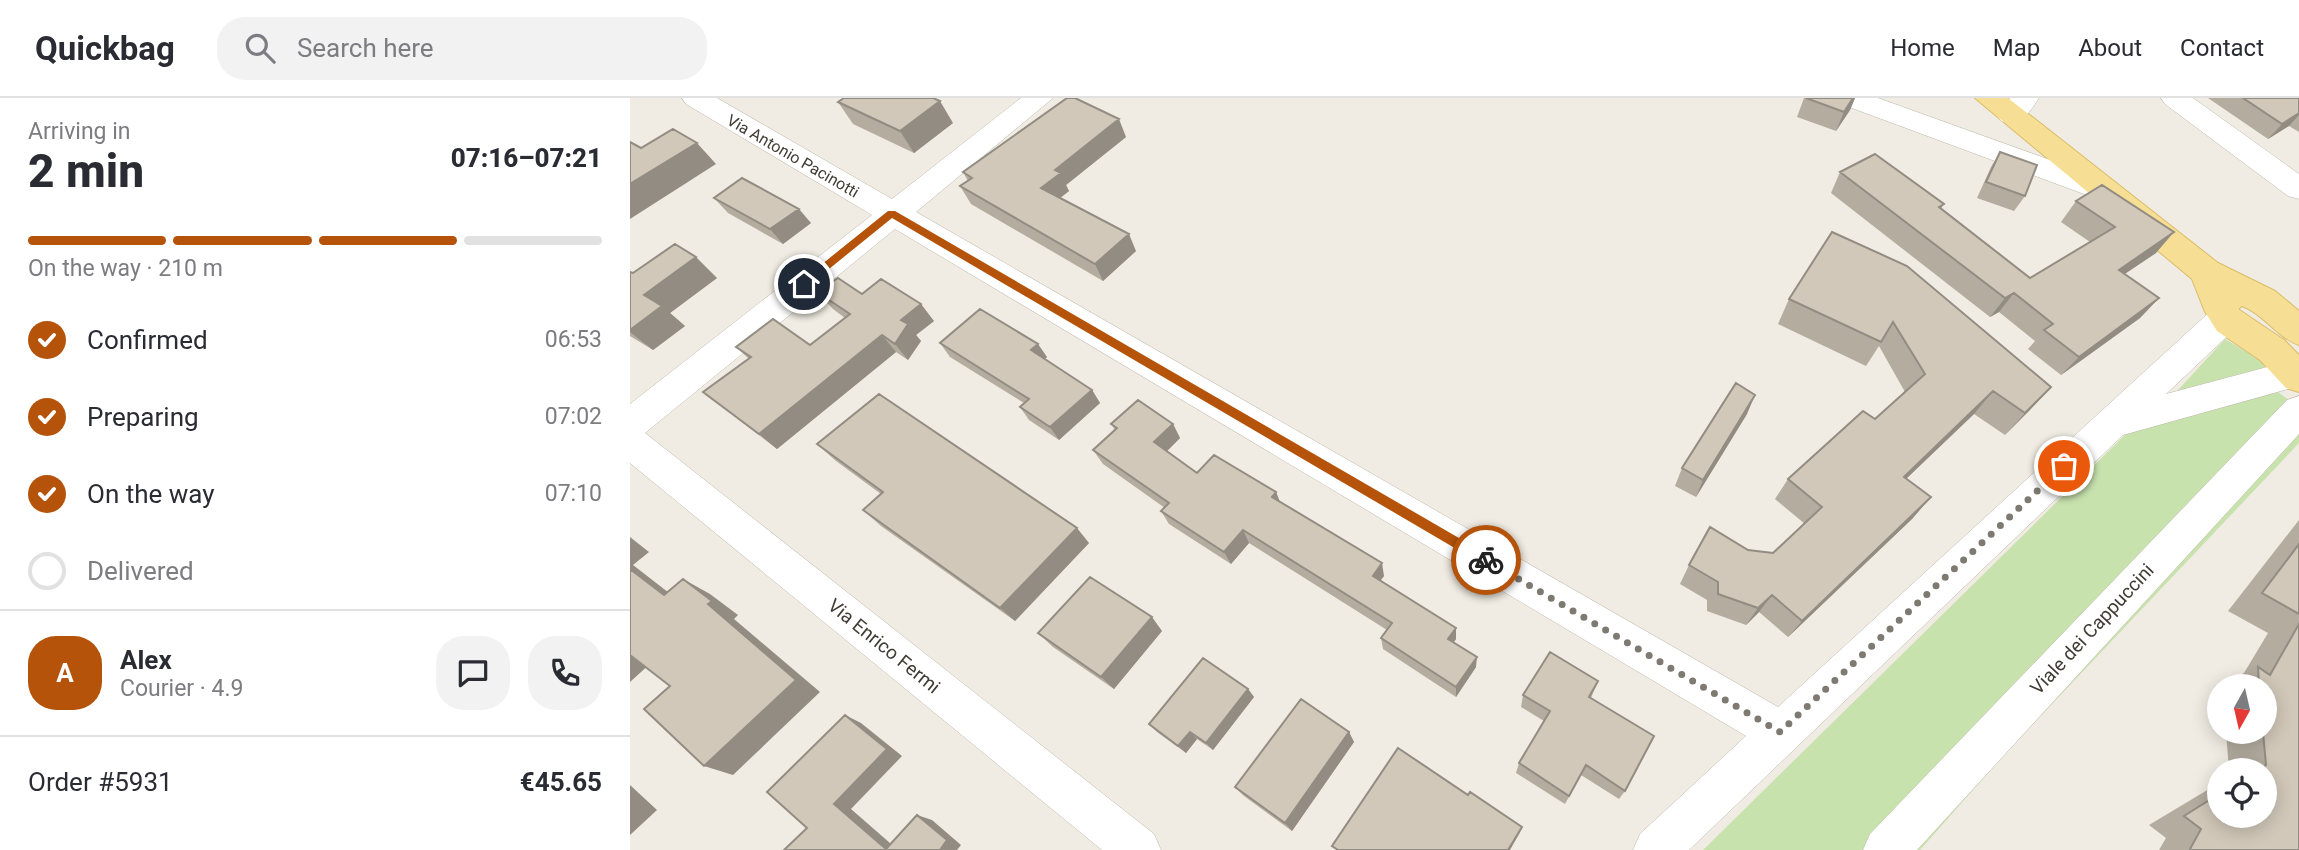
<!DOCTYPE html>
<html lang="en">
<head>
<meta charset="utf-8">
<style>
	body { margin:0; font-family:Roboto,sans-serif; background:#f2f2f3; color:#2b2b33; height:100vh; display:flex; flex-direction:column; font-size:26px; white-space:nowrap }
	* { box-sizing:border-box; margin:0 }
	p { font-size:23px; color:#7c7c81 }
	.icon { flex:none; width:38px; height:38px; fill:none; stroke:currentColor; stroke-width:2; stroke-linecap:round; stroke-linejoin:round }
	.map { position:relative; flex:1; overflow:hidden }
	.side { display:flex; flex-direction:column; background:#fff; width:630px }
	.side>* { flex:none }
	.needle { width:46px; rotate:188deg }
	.buttons { position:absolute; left:1577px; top:576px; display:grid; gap:14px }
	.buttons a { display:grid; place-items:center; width:70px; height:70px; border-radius:50%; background:#fff; box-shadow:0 4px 18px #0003; font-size:35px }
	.pin { position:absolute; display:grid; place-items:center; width:60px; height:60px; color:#fff; margin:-30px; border:4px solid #fff; border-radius:50%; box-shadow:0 2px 7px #0007 }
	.courier { position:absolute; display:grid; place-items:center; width:70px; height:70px; margin:-35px; border:5px solid #b45309; border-radius:50%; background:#fff; color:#222; box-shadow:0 2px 9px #0007 }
	.headline em { font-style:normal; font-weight:800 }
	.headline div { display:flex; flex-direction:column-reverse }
	.headline { display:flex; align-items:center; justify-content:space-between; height:119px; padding:0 28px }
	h1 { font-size:46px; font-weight:800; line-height:52px }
	.bar { display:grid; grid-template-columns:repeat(4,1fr); gap:10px 7px; align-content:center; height:84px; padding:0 28px }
	.bar i { height:9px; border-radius:5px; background:#e1e1e2 }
	.bar .selected { background:#b45309 }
	.bar p { grid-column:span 4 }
	.line { display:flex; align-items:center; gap:18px; padding:0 28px; border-top:2px solid #e1e1e2 }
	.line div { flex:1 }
	.round { display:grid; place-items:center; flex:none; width:74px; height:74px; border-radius:28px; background:#f2f2f3 }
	ol { padding:0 28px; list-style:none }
	li { display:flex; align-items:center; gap:21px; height:77px }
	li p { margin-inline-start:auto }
	li .icon { padding:7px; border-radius:50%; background:#b45309; color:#fff; stroke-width:4 }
	li:last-child { color:#7c7c81 }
	li i { width:38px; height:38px; border:4px solid #e1e1e2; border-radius:50% }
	header { display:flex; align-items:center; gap:42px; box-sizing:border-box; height:98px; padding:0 35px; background:#fff; border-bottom:2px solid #e1e1e2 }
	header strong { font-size:33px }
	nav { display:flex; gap:38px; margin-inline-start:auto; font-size:24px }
	.search { width:490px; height:63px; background:#f2f2f3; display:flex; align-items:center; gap:18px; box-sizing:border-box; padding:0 24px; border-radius:28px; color:#7c7c81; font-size:26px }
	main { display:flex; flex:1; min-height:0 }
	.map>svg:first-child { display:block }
	.green { fill:#c8e2ae }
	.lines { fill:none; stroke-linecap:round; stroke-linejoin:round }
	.minor-casing { stroke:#bdb7a9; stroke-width:1 }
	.major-casing { stroke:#dabc67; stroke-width:2 }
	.minor { fill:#fff; fill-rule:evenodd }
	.major { fill:#f6df95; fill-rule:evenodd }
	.wall { fill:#b4ac9f }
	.shaded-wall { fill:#928c82 }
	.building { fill:#d1c8b9; stroke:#928c82; stroke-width:2 }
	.route { fill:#b45309 }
	.done { stroke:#7e7a71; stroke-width:7; stroke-dasharray:0 12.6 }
	.labels { text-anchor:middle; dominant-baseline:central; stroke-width:7; stroke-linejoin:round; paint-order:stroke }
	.far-street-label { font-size:16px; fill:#413c34; stroke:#fff }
	.street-label { font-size:19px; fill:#413c34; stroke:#fff }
</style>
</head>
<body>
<header>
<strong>Quickbag</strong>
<div class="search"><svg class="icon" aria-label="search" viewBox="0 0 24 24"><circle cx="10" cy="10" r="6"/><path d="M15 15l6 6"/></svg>Search here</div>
<nav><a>Home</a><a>Map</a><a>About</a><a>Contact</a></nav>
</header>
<main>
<section class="side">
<div class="headline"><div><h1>2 min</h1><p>Arriving in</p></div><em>07:16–07:21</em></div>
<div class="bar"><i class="selected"></i><i class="selected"></i><i class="selected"></i><i></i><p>On the way · 210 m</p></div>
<ol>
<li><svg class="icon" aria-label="check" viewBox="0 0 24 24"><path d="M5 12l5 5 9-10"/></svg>Confirmed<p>06:53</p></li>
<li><svg class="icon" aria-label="check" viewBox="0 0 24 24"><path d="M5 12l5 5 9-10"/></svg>Preparing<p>07:02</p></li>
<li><svg class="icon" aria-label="check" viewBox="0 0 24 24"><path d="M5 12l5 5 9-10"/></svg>On the way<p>07:10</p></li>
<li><i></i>Delivered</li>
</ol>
<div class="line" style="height:126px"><b class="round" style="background:#b45309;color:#fff">A</b><div><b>Alex</b><p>Courier · 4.9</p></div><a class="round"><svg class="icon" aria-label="chat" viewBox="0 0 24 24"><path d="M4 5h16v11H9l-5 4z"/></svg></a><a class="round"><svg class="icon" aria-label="phone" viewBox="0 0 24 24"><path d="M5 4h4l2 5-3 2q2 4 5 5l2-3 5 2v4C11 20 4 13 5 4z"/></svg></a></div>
<div class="line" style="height:91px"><div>Order #5931</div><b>€45.65</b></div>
</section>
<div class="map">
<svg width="1669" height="752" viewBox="0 0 1669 752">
	<rect width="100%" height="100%" fill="#f0ece3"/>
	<path class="green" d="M1595,241L1630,262L1637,273L1537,304Z
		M1648,294L1669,309V345L1373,658L1290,752H1073L1502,330Z"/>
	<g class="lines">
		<g class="minor-casing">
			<path id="minor" d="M52,0H87L262,101L391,0H423L286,114L1148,609L1584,210L1596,206L1608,210L1612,219L1608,228L1536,296L1664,262L1669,264V288L1493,337L1059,752H1003L1010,736L1116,638L265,131L15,335L524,736L531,752H472L0,365V306L242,117L56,6Z
				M1207,0H1248L1484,85L1488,92L1484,99L1473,102L1462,99L1211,6Z
				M1380,0H1409C1399,15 1391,29 1371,23L1367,17Z
				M1531,0H1563L1669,76V101L1658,98L1535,6Z
				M1669,298V336L1287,752H1233L1240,736L1657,302Z"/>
		</g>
		<g class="major-casing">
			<path id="major" d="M1345,0H1378L1588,165L1645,193L1669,213V247C1646,239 1634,216 1612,208L1608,211L1654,242L1669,257V294L1656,290L1630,262L1587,233L1575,214L1562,181Z"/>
		</g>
		<use href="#minor" class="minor"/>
		<use href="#major" class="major"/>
	</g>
	<path class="wall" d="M1174,0H1225L1220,12L1206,33L1167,19Z
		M1578,0H1669V34L1659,28L1638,41Z
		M208,4L323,25L284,55L223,26Z
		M496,39L436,87L439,93L430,100L506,153L473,183L341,106L330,88L338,83L333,74Z
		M1370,54L1395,98L1384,113L1347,100L1361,69Z
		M1210,74L1314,106L1311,111L1400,180L1460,144L1431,124L1446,103L1526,155L1494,176L1529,200L1510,220L1431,277L1398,251L1405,243L1369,214L1360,219L1201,95Z
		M84,100L181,125L153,146L98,115Z
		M1202,134L1421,289L1375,337L1344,316L1276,381L1283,420L1158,539L1129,514L1116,527L1077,513V502L1050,486L1059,467L1118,452L1143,455L1175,426L1145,401L1158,381L1245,321L1275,294L1249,248L1236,268L1148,226L1159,201Z
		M0,174L3,175L87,180L40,215L55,228L23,252L0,238Z
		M187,194L232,196L304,223L286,237L291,243L278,262L266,254L147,351L73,294L119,261L106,249L180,247L215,220L203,211Z
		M310,245L417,259L415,261L462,292L470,305L429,342L399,322L390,309L394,305L320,259Z
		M1117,316L1066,399L1045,388L1052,370Z
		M481,326H543L550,340L537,353L567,375L646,394L650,404L754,478L750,482L826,530V541L824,544L846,569L826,599L753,551L751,540L757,532L619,445L601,466L539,426L531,413L535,410L473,366L463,352L485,332Z
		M187,346L459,445L385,523L251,428L233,412L251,396L206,363Z
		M1669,422V752H1529L1536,740L1519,727L1589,685V718L1634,672H1599L1596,634H1634V588H1593V585L1614,575L1638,535L1598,513Z
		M532,533L484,591L423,549L408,535Z
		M968,583L961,600L995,693L989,701L951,677L935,706L886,675L889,665L914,623L891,609L893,597Z
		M618,591L624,599L583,652L567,641L556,655L527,634L519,626Z
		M719,634L724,644L662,733L614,698L605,689Z"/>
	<path class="shaded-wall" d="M1223,0H1225L1220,12L1206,33L1214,14Z
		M310,3L323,25L284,55L270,33Z
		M1669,15V17L1659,28L1638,41L1652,26Z
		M489,21L496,39L436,87L439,93L420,108L411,90L425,72Z
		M67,45L86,66L0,121V86Z
		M169,111L181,125L153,146L140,131Z
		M1544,134L1526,155L1471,192L1489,172Z
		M499,136L506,153L473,183L465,166Z
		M66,159L87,180L40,215L55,228L23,252L0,234L14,197Z
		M1384,195L1369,214L1360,219L1375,200Z
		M1529,200L1510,220L1431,277L1449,259Z
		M291,206L304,223L286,237L291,243L278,262L265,246L271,222Z
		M252,237L266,254L147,351L129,336Z
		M408,246L417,259L410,266L401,252Z
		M1421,289L1400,312L1375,337L1395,315Z
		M462,292L470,305L429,342L420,329Z
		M1363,293L1344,316L1257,399L1274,379Z
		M1125,297L1117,316L1066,399L1073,382Z
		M543,326L550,340L532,358L524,344Z
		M646,394L651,407L642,399Z
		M1301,399L1283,420L1158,539L1172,523Z
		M447,430L459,445L385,523L370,510Z
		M613,432L619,445L601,466L594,454Z
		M0,439L19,454L3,467L61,512L34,497L0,471Z
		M752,465L754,478L745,490L743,478Z
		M53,481L80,496L108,517L104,521L190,594L103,677L74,668L78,506Z
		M1142,497L1129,514L1116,527L1128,510Z
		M522,519L532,533L484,591L471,579Z
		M826,530V541L818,552V541Z
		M0,554L22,564L0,584Z
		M847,559L846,569L826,599V589Z
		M618,591L624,599L583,652L576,645Z
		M215,617L231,625L272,658L221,711L268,752L256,751L204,706Z
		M560,634L567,641L556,655L548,648Z
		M719,634L724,644L662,733L655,725Z
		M0,687L27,712L0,737Z
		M287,717L302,722L331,747L327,752H310Z
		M892,729L889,736L880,752H878Z"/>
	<path class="building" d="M214,0H303L310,3L270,33L208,4Z
		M437,0H445L489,21L425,72L431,75L411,90L499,136L465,166L330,88L342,80L333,74Z
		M1176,0H1223L1214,14Z
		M1613,0H1669V15L1652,26Z
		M43,31L67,45L0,86V44L11,50Z
		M1370,54L1407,67L1395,98L1356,84Z
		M1245,56L1314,106L1309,109L1400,180L1485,129L1446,103L1472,87L1544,134L1489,172L1529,200L1449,259L1414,232L1423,226L1384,195L1375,200L1210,74Z
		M112,80L169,111L140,131L84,100Z
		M1202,134L1277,168L1421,289L1395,315L1363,293L1274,379L1301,399L1172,523L1142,497L1128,510L1088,496V484L1059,467L1080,429L1118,452L1143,455L1192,409L1158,381L1233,313L1245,321L1295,276L1263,224L1251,244L1159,201Z
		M45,146L66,159L14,197L32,208L0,232V174L3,175Z
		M208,180L232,196L251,181L291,206L271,222L278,226L265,246L252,237L129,336L73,294L121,259L106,249L143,221L180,247L220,216L187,194Z
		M350,211L408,246L401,252L462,292L420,329L390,309L399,301L310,245Z
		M1106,285L1125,297L1073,382L1052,370Z
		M249,296L447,430L370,510L233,412L253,394L187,346Z
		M508,302L543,326L524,344L567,375L584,357L646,394L642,399L752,465L743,478L826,530L818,541L847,559L826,589L751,540L762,525L613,432L594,454L531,413L539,405L463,352L487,330L481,326Z
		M1669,446V516L1632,495Z
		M0,471L34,497L53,481L82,503L78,506L166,582L74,668L14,611L40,588L0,557Z
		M460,479L522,519L471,579L408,535Z
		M1669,526V752H1561L1560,751L1571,731L1554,718L1589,696V718H1634V672H1629L1636,667L1633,634H1634V588H1629L1628,569L1640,577Z
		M920,554L968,583L959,599L1024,638L995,693L956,667L939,698L889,665L920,613L893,597Z
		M573,560L618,591L576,645L560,634L548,648L519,626Z
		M671,601L719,634L655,725L605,689Z
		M215,617L257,651L204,706L256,751L287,717L317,742L310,752H154L177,730L137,694Z
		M768,650L838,697L840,694L892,729L878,752H708L702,748Z"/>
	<path class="route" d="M258,113H265L860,458V466H852L262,120L178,188H171V183Z"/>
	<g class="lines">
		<path class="done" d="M856,462L1150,634L1434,368"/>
	</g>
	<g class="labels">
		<g class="far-street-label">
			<text transform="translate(163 58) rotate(30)">Via Antonio Pacinotti</text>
		</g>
		<g class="street-label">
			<text transform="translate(1462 531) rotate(-47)">Viale dei Cappuccini</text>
			<text transform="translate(254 548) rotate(39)">Via Enrico Fermi</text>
		</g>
	</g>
</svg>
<div class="buttons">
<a><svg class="needle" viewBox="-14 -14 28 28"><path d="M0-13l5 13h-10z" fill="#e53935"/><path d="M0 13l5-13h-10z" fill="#7c7c81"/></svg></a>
<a><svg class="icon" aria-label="locate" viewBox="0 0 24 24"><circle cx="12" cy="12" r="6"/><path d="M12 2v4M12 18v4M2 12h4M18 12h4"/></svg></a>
</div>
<div class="pin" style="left:1434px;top:368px;background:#ea580c"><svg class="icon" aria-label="bag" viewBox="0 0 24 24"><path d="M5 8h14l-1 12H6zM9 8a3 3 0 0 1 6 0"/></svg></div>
<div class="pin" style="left:174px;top:186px;background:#1f2937"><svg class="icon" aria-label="home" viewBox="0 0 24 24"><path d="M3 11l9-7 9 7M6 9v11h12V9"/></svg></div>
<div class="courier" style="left:856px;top:462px"><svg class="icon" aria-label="bike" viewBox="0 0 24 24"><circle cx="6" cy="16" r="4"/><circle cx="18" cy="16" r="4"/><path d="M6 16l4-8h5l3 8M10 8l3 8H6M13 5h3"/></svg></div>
</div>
</main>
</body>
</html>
